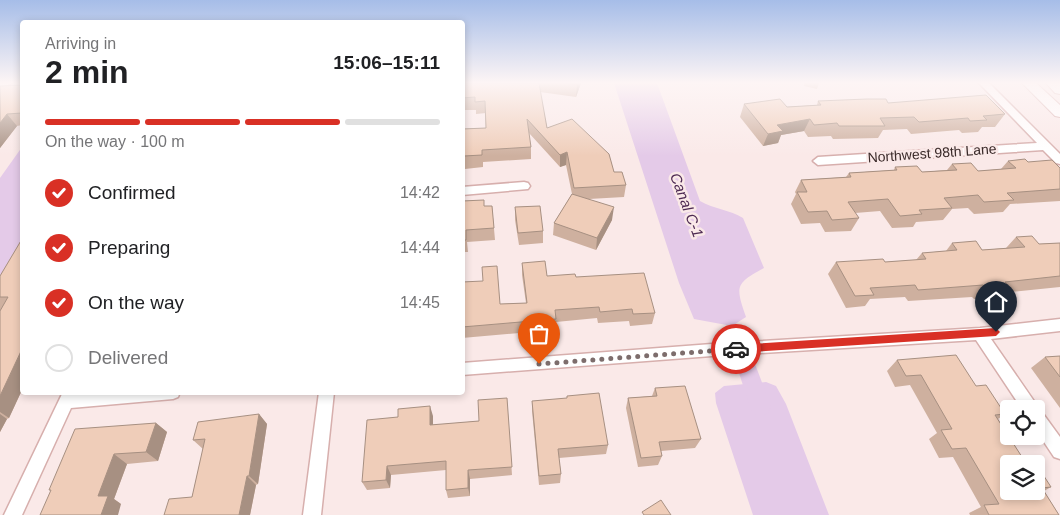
<!DOCTYPE html>
<html lang="en">
<head>
<meta charset="utf-8">
<style>
	body { margin:0; font-family:Helvetica,sans-serif; background:#f6f6f6; color:#202124; height:100vh; display:flex; flex-direction:column; font-size:19px; white-space:nowrap }
	* { box-sizing:border-box; margin:0 }
	p { font-size:16px; color:#757577 }
	.icon { flex:none; width:28px; height:28px; fill:none; stroke:currentColor; stroke-width:2; stroke-linecap:round; stroke-linejoin:round }
	.map { position:relative; flex:1; overflow:hidden }
	.details { position:absolute; left:20px; top:20px; width:445px; height:375px; display:flex; flex-direction:column; background:#fff; border-radius:5px; box-shadow:0 2px 8px #0003 }
	.details>* { flex:none }
	.controls { position:absolute; left:1000px; top:400px; display:grid; gap:10px }
	.controls a { display:grid; place-items:center; width:45px; height:45px; border-radius:5px; background:#fff; box-shadow:0 2px 8px #0003; font-size:25px }
	.pin { position:absolute; display:grid; place-items:center; width:42px; height:42px; color:#fff; margin:-51px -21px; border-radius:50% 50% 50% 0; rotate:-45deg; box-shadow:0 0 5px #0007 }
	.pin .icon { rotate:45deg }
	.courier { position:absolute; display:grid; place-items:center; width:50px; height:50px; margin:-25px; border:4px solid #d93025; border-radius:50%; background:#fff; color:#222; box-shadow:0 1px 6px #0007 }
	.overview em { font-style:normal; font-weight:700 }
	.overview div { display:flex; flex-direction:column-reverse }
	.overview { display:flex; align-items:center; justify-content:space-between; height:85px; padding:0 25px }
	h1 { font-size:32px; font-weight:700; line-height:38px }
	.bar { display:grid; grid-template-columns:repeat(4,1fr); gap:8px 5px; align-content:center; height:60px; padding:0 25px }
	.bar i { height:6px; border-radius:4px; background:#e0e0e0 }
	.bar .selected { background:#d93025 }
	.bar p { grid-column:span 4 }
	ol { padding:0 25px; list-style:none }
	li { display:flex; align-items:center; gap:15px; height:55px }
	li p { margin-inline-start:auto }
	li .icon { padding:5px; border-radius:50%; background:#d93025; color:#fff; stroke-width:4 }
	li:last-child { color:#757577 }
	li i { width:28px; height:28px; border:2px solid #e0e0e0; border-radius:50% }
	.map>svg:first-child { display:block }
	.water { fill:#e4cae8 }
	.lines { fill:none; stroke-linecap:round; stroke-linejoin:round }
	.canal { fill:#e4cae8; fill-rule:evenodd }
	.minor-casing { stroke:#d7afad; stroke-width:3 }
	.secondary-casing { stroke:#d7afad; stroke-width:2 }
	.minor { fill:#fff; fill-rule:evenodd }
	.secondary { fill:#fff; fill-rule:evenodd }
	.wall { fill:#ceb09f }
	.shaded-wall { fill:#a79082 }
	.building { fill:#efcdb9; stroke:#a79082; fill-rule:evenodd }
	.route { fill:#d93025 }
	.done { stroke:#7d6d6c; stroke-width:5; stroke-dasharray:0 9 }
	.labels { text-anchor:middle; dominant-baseline:central; stroke-width:5; stroke-linejoin:round; paint-order:stroke }
	.street-label { font-size:14px; fill:#3a2a29; stroke:#fae9e8 }
	.water-label { font-size:15px; font-style:italic; fill:#4e2b53; stroke:#fae9e8 }
</style>
</head>
<body>
<div class="map">
<svg width="1060" height="515" viewBox="0 0 1060 515">
	<rect width="100%" height="100%" fill="#fae9e8"/>
	<path class="water" d="M614,83H657L700,201C714,209 730,210 743,218L764,268C734,284 736,287 746,317L732,326L694,319L679,283Z
		M22,147V255L0,292V178Z
		M766,382L776,386L786,404L829,515H753L716,403L715,393L724,386Z"/>
	<g class="lines">
		<path class="canal" d="M748,361L755,364L771,406L768,413L760,416L752,413L738,370L741,364Z"/>
		<g class="minor-casing">
			<path id="minor" d="M0,83H12L0,89Z
				M979,83H989L1060,154V164L1056,163L1043,150L818,165L813,161L818,157L1037,143Z
				M524,182L528,183L530,186L528,189L462,195V187Z
				M1060,319V331L991,339L1036,404L1038,410L1041,411L1060,437V459L1054,457L1036,430V409H1022L976,340L712,356L462,375V363L712,344L980,328Z
				M63,392H180L178,397L173,399L71,408L22,515H4Z
				M319,392H334L321,515H303Z"/>
		</g>
		<g class="secondary-casing">
			<path id="secondary" d="M1022,83H1036L1060,105V117L1055,116Z
				M1046,83H1060V94L1055,93Z"/>
		</g>
		<use href="#minor" class="minor"/>
		<use href="#secondary" class="secondary"/>
	</g>
	<path class="wall" d="M462,83H581L576,97L540,92L547,128L614,172L626,185L624,197L589,199L612,220L596,250L553,235L554,223L572,194L566,165L560,167L529,133L531,147V159L483,162V167L465,169L464,163H462V129L486,128V113L476,114V110H462Z
		M804,83H819L817,89L804,86Z
		M22,85V125L17,126L0,148V86Z
		M818,101L888,103L1005,114L995,127H982L978,132L962,133L959,130L911,134L907,129L883,130L878,138L833,139L831,136L808,137L804,131L781,135L778,143L763,146L740,117L744,104L787,107L817,105Z
		M1008,161L1028,162L1060,168V201L1010,204L1003,212L974,214L968,208L952,209L943,220L916,222L913,227L892,228L880,211L855,213L859,218L851,231L825,232L820,223L801,224L791,204L796,194L795,192L801,180L846,177L849,173L894,170L895,167L922,172L947,170L952,164L978,171L1001,169Z
		M462,201L484,206H492L495,240L467,242L468,252H462Z
		M515,207L543,231V243L519,245L515,220Z
		M1016,237L1039,244L1060,243V287L1000,293L996,297L974,299L972,297L908,301L905,297L870,299L865,306L846,308L828,274L836,262H885L916,260L922,253L946,251L952,243L982,250L1006,248Z
		M22,239V390L9,418L7,419L0,432V311L1,310H0V276Z
		M522,263L547,276L576,277L655,313L652,324L630,326L629,321L598,323L597,318L556,322L555,330L462,338V282L500,304L526,303L522,275Z
		M1060,356V408L1031,368L1045,357Z
		M897,360L976,386L1005,414L998,419L1022,457L1051,487L1044,491L1059,515H970L969,513L981,507L953,457L939,458L929,439L937,433L910,385L895,387L887,371Z
		M655,388L701,439L695,448L661,451L662,456L658,465L638,467L626,408L628,398L652,396Z
		M507,398L512,475L470,479V496L448,498L446,490V470L391,475L390,488L367,490L362,482L433,416V425L479,421Z
		M532,401L608,445L606,454L559,458L561,474L560,483L539,485L532,411Z
		M259,414L267,424L258,484L256,485L250,515H164L192,497L203,449L193,440Z
		M156,423L167,432L158,461L127,464L114,499L121,504L49,490Z"/>
	<path class="shaded-wall" d="M577,83H581L576,97L577,85Z
		M7,114L17,126L0,148V123Z
		M810,119L804,131L781,135L778,143L763,146L768,134L777,125Z
		M567,152L566,165L560,167V155Z
		M614,207L612,220L596,250L597,238Z
		M22,349V390L9,418L0,412V396Z
		M430,406L433,416V435L430,425Z
		M0,414L7,419L0,432Z
		M259,414L267,424L258,484L249,476Z
		M156,423L167,432L158,461L146,452Z
		M114,454L127,464L114,499L121,504L118,515H101L98,496Z
		M387,466L391,475L390,488L386,480Z
		M468,470L470,479V496L468,488Z
		M247,476L256,485L250,515H239Z"/>
	<path class="building" d="M462,83H539L547,128L572,119L609,154L614,172H622L626,185L574,188L567,152L560,155L527,119L531,147L482,150V155L464,156L463,151H462V129L486,128L485,101L475,102V97L462,98Z
		M565,83H577V85Z
		M22,85V113L7,114L0,123V86Z
		M986,95L1005,114L983,116L987,120L970,121L968,118L919,122L914,117L880,118L885,126H839L837,123L814,125L810,119L777,125L783,131L768,134L744,104L780,99L787,107L821,105L818,101L867,99H886L888,103Z
		M1025,159L1028,162L1052,160L1060,168V189L1007,193L1014,200L984,202L978,195L944,198L952,208L919,210L922,214L900,216L888,199L848,202L859,218L832,220L827,211L808,212L797,192H807L801,180L851,177L849,173L897,170L895,167L917,166L922,172L957,170L952,164L971,163L978,171L1016,168L1008,161Z
		M572,194L614,207L597,238L554,223Z
		M484,200V206H492L494,228L466,230V240H462V201Z
		M540,206L543,231L518,233L515,207Z
		M1032,236L1039,244L1060,243V276L1005,282L1008,285L985,287L983,285L918,290L915,285L870,288L874,295L855,296L836,262L883,259L885,262L926,259L922,253L957,250L952,243L976,241L982,250L1025,247L1016,237Z
		M22,239V349L0,396V311L8,297H0V276Z
		M545,261L547,276L575,274L576,277L644,273L655,313L633,314L632,309L600,312L599,307L555,310L556,319L462,327V282L483,281L482,267L497,266L500,304L527,303L522,263Z
		M956,355L976,386L986,385L1005,414L995,415L1022,457L1031,456L1051,487L1042,488L1059,515H989L984,505L999,504L966,448L952,449L941,430L952,429L921,375L906,376L897,360ZM1009,464H1036V491H1009Z
		M1060,356V377L1045,357Z
		M685,386L701,439L659,442L662,456L641,458L628,398L657,396L655,388Z
		M599,393L608,445L558,449L561,474L539,476L532,401L567,398V396Z
		M507,398L512,467L468,470V488L446,490V461L387,466L386,480L362,482L367,420L398,417V409L430,406V425L479,421L478,400Z
		M259,414L249,476H247L239,515H164L169,499L192,497L205,439L193,440L198,422Z
		M156,423L146,452L114,454L98,496H108L101,515H40L51,490H49L75,429Z
		M661,500L671,515H644L642,512Z"/>
	<linearGradient id="sky" x2="0" y2="1"><stop stop-color="#a6bde8"/><stop offset="0.53" stop-color="#fdf5f5"/><stop offset="1" stop-color="#fdf5f5" stop-opacity="0"/></linearGradient>
	<rect width="1060" height="156" fill="url(#sky)"/>
	<path class="route" d="M996,328L1000,332L996,336L736,353L731,349L736,345Z"/>
	<g class="lines">
		<path class="done" d="M539,364L736,349"/>
	</g>
	<g class="labels">
		<g class="street-label">
			<text transform="translate(932 153) rotate(-4)">Northwest 98th Lane</text>
		</g>
		<g class="water-label">
			<text transform="translate(687 205) rotate(69)">Canal C-1</text>
		</g>
	</g>
</svg>
<div class="controls">
<a><svg class="icon" aria-label="locate" viewBox="0 0 24 24"><circle cx="12" cy="12" r="6"/><path d="M12 2v4M12 18v4M2 12h4M18 12h4"/></svg></a>
<a><svg class="icon" aria-label="layers" viewBox="0 0 24 24"><path d="M12 4l9 5-9 5-9-5zM3 14l9 5 9-5"/></svg></a>
</div>
<div class="pin" style="left:539px;top:364px;background:#ea580c"><svg class="icon" aria-label="bag" viewBox="0 0 24 24"><path d="M5 8h14l-1 12H6zM9 8a3 3 0 0 1 6 0"/></svg></div>
<div class="pin" style="left:996px;top:332px;background:#1f2937"><svg class="icon" aria-label="home" viewBox="0 0 24 24"><path d="M3 11l9-7 9 7M6 9v11h12V9"/></svg></div>
<div class="courier" style="left:736px;top:349px"><svg class="icon" aria-label="car" viewBox="0 0 24 24"><path d="M5 17H2v-5l4-1 3-4h7l3 4 3 1v5h-3M9 17h6M6 11h13"/><circle cx="7" cy="17" r="2"/><circle cx="17" cy="17" r="2"/></svg></div>
<section class="details">
<div class="overview"><div><h1>2 min</h1><p>Arriving in</p></div><em>15:06–15:11</em></div>
<div class="bar"><i class="selected"></i><i class="selected"></i><i class="selected"></i><i></i><p>On the way · 100 m</p></div>
<ol>
<li><svg class="icon" aria-label="check" viewBox="0 0 24 24"><path d="M5 12l5 5 9-10"/></svg>Confirmed<p>14:42</p></li>
<li><svg class="icon" aria-label="check" viewBox="0 0 24 24"><path d="M5 12l5 5 9-10"/></svg>Preparing<p>14:44</p></li>
<li><svg class="icon" aria-label="check" viewBox="0 0 24 24"><path d="M5 12l5 5 9-10"/></svg>On the way<p>14:45</p></li>
<li><i></i>Delivered</li>
</ol>
</section>
</div>
</body>
</html>
